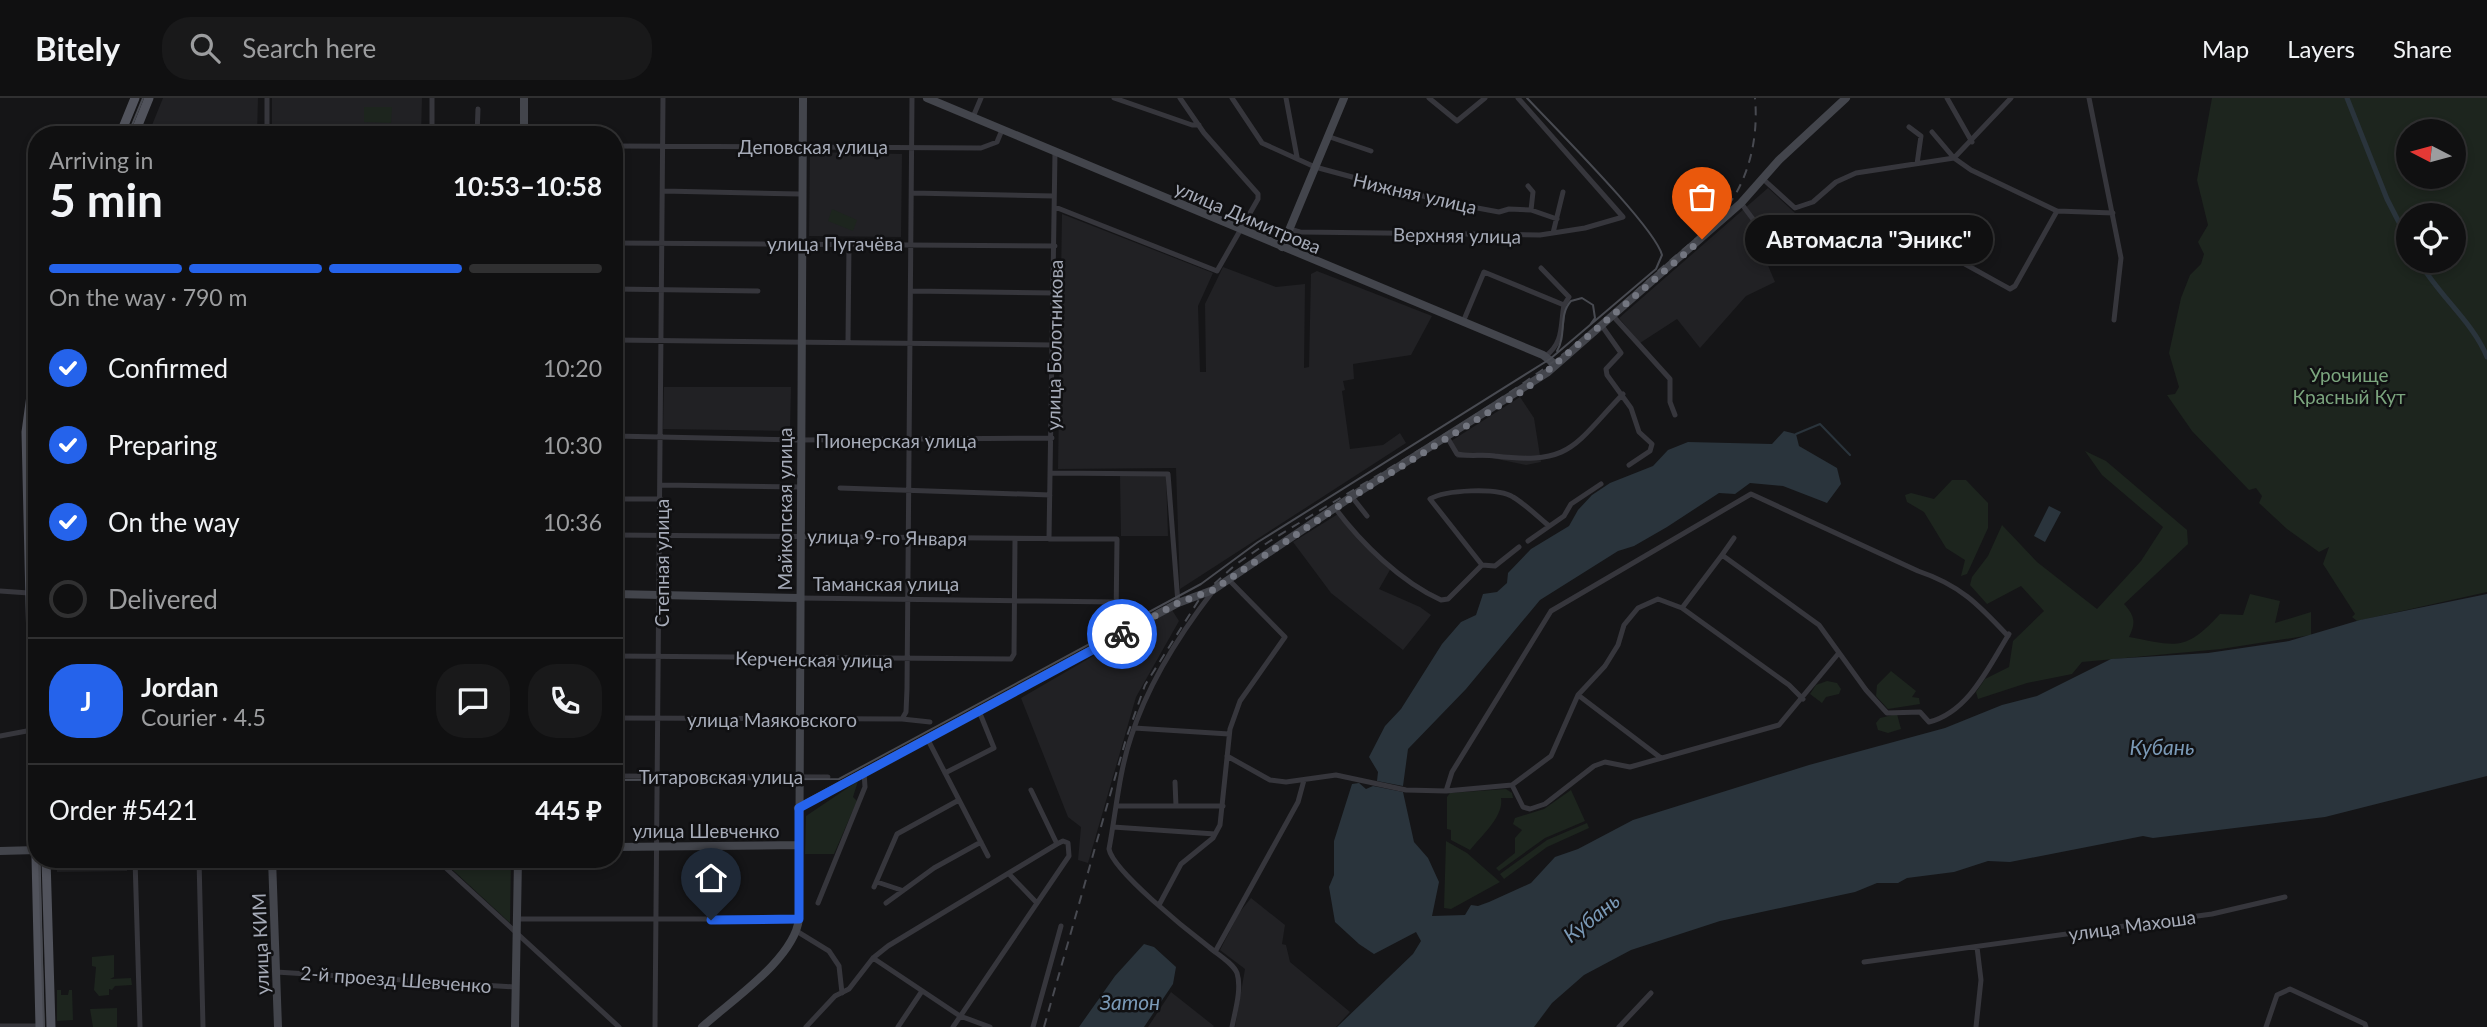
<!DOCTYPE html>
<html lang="en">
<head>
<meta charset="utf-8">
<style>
	body { margin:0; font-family:Lato,sans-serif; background:#19191a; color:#f1f3f6; height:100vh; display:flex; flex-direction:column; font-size:26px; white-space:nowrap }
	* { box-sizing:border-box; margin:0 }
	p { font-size:23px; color:#9c9d9f }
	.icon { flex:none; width:38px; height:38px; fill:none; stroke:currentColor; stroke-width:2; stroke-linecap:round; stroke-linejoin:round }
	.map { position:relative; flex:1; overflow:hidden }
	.side { position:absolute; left:28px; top:28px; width:595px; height:742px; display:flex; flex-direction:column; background:#101011; border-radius:28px; box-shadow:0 4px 10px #0003,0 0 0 2px #303031 }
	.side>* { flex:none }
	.needle { width:46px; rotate:276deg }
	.buttons { position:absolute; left:2396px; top:21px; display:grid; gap:14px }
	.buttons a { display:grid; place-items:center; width:70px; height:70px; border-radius:50%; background:#101011; box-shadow:0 4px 10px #0003,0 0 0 2px #303031; font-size:35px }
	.pin { position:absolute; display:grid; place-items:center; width:60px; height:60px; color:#fff; margin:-72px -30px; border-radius:50% 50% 50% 0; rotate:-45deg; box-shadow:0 0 7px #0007 }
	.pin .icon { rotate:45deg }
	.courier { position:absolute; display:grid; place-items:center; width:70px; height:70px; margin:-35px; border:5px solid #2563eb; border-radius:50%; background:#fff; color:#222; box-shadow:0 2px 9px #0007 }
	.bubble { position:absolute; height:49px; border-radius:24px; background:#101011; box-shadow:0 4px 10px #0003,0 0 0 2px #303031; font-size:23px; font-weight:700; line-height:49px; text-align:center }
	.headline em { font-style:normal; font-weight:700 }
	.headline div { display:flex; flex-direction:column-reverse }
	.headline { display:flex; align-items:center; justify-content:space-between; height:119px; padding:0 21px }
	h1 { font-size:46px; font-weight:700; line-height:52px }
	.bar { display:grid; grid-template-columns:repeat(4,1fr); gap:10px 7px; align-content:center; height:84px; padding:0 21px }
	.bar i { height:9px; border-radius:5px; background:#303031 }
	.bar .selected { background:#2563eb }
	.bar p { grid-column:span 4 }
	.line { display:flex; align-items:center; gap:18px; padding:0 21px; border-top:2px solid #303031 }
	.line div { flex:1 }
	.round { display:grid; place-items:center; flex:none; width:74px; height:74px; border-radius:28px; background:#19191a }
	ol { padding:0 21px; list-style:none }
	li { display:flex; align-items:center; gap:21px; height:77px }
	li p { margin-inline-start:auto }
	li .icon { padding:7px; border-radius:50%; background:#2563eb; color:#fff; stroke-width:4 }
	li:last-child { color:#9c9d9f }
	li i { width:38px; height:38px; border:4px solid #303031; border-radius:50% }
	header { display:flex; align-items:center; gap:42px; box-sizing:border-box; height:98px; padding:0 35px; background:#101011; border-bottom:2px solid #303031 }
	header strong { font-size:33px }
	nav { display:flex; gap:38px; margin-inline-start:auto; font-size:24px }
	.search { width:490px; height:63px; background:#19191a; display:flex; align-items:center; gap:18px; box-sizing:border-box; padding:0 24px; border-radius:28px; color:#9c9d9f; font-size:26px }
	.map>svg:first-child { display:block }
	.built { fill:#212124 }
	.green { fill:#1d251e; fill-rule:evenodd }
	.water { fill:#2a343c }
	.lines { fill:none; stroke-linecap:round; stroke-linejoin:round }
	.stream { stroke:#2a343c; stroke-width:2 }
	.canal { stroke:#2a343c; stroke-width:5 }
	.street { stroke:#36363c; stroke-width:5 }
	.secondary { stroke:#43454c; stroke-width:8 }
	.primary { stroke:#51535c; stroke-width:9 }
	.tram { stroke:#484a51; stroke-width:2 }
	.rail { stroke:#484a51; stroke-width:2; stroke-dasharray:9 7; stroke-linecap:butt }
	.done { stroke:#737680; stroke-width:7; stroke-dasharray:0 12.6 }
	.route { stroke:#2563eb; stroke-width:9 }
	.labels { text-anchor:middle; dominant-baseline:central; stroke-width:5; stroke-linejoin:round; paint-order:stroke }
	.street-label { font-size:19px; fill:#a6abb8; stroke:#101012 }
	.park-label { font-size:19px; fill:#7ba57e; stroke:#101012 }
	.water-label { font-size:21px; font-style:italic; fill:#7a99b6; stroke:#101012 }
</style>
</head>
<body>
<header>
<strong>Bitely</strong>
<div class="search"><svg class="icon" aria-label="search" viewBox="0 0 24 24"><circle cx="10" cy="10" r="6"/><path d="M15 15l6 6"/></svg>Search here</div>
<nav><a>Map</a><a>Layers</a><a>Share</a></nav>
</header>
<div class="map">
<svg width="2487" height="929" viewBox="0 0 2487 929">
	<rect width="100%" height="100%" fill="#151517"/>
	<path class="built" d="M163,0H258L257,37H148Z
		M272,0H422L421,37H272Z
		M810,54L902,56L901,139L809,138Z
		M1768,90L1795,115L1767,165L1775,184L1746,198L1700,250L1677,221L1640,245L1619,220Z
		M1062,116L1213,175L1198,208L1200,274H1206L1205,206L1223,169L1276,189L1305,186L1304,270L1309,269L1311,176L1317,173L1432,218L1411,257L1353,266L1354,281L1343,283L1345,292L1342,293L1350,351L1383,347L1400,335L1406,345L1180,491L1176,370L1058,371Z
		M664,289H791L790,333L663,331Z
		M1520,299L1534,320L1541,364L1526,367L1492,360H1457L1448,345Z
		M1120,378H1166L1168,438H1121Z
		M1338,416L1391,470L1379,491L1420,509L1431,517L1403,552L1331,495L1293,444Z
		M1172,512L1179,523L1136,599L1088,765L1078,762L1081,729L1068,719L1021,600Z
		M57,761H127V773L57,774Z
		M1251,800L1285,827L1282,846L1286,847L1290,864L1350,914L1336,929H1235L1245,871L1220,852L1239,815Z
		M1171,894L1214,928L1213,929H1148Z"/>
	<path class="green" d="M2212,0H2487V494L2357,523L2352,519L2355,516L2323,466L2329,449L2319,454L2287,431L2259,405L2262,398L2256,390L2249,392L2192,333L2167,297L2175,296L2179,289L2169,255L2181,200L2190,177L2201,166L2204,156L2198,144L2208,127L2197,82ZM2408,33H2454V79H2408ZM2408,117H2454V163H2408Z
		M364,9H392L391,25L364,24Z
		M832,111L857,122L853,133L828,123Z
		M2085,353L2106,363L2187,432L2188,446L2124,506C2135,518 2136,525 2129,539C2177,548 2185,554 2220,516L2243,517L2250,496L2280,503L2275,525L2311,514V537L2221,551L2082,564L2072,576L2027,585L1978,601L1976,594L1985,581L2009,569L2013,543L2044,513L2021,488L1987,506L1970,487L1972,479L1988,458L2002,427L2037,464L2097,511L2141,463L2163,429L2102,377Z
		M1952,382H1966L1988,405V430L1967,476L1961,478L1965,462L1946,450L1924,414L1907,404L1905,397L1911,395L1934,401Z
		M1891,573L1916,593L1912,599L1919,600L1920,606L1888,611L1876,598L1877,587Z
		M1827,583L1837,585L1841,591L1839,596L1826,599L1822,605L1810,596L1816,587Z
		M1897,616L1901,631L1888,635L1878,632L1876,625L1880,620Z
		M858,683L853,699L857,703L834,756H805L806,718Z
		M1506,691L1512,695L1513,700H1501C1504,718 1482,737 1470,752L1451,742V732L1447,731V699L1450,695Z
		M1571,692L1585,723L1545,740L1499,773L1496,770L1515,755V740L1522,732L1513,726L1515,720L1544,711Z
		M1587,725L1589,730L1547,749L1504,781L1500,776L1547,742Z
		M1446,743L1467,755L1500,784L1451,811L1444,810Z
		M441,761H511L510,825Z
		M114,857V879L110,881L131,880L132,887L115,888L112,892L109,891V897L99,898L94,892L96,869L92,868V859Z
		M57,892H61V897H68L69,892H72L73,922L57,923Z
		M117,910V929H93L90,911Z"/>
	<path class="water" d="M1784,333L1796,336L1799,348L1837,370L1841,386L1827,405L1783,388L1750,385L1735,396L1719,395L1667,429L1634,448L1618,453L1540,502L1466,591L1408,651L1403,688L1377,683L1378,674L1369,659L1385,628L1401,611L1442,546L1461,524L1476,517L1483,496L1497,494L1507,485L1508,475L1531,451L1569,428L1578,412L1592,397L1610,385L1653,368L1668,352L1688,344L1772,346Z
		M2049,408L2061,414L2045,444L2034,438Z
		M2487,496V678L2325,719L2153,740L2143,738L2010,764L1988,763L1954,774L1907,780L1898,785H1877L1855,794L1720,823L1631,852L1584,877L1552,905L1534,929H1337L1413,856L1421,843L1416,834L1374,856L1359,846L1335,824L1329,789L1334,777V743L1352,686L1359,685L1366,691L1373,688L1403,694L1414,744L1428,760L1439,784L1432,818L1465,817L1471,807L1478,808L1489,804L1531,785L1555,759L1578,751L1633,722L1809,667L1945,630L2002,607L2037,598L2111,561L2208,555L2289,543L2360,522Z
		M1144,846L1154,849L1176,869L1173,886L1144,929H1079L1115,878Z"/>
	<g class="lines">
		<path class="stream" d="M1796,336L1820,326L1850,357"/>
		<path class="canal" d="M2347,0L2387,101L2408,142
			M2419,163C2438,197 2473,224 2487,259"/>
		<path class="street" d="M1114,0L1192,27H1199
			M1232,0L1262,45L1315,69L1445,104L1499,114L1509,111L1531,112L1557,121
			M1286,0L1297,59
			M1429,0L1457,23L1485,0
			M1947,0L1972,44
			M2089,0L2121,160L2114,222
			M973,19L981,0
			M1909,29L1921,38L1917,66
			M1932,34L1954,60L1971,72L2057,113L2113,115
			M267,37V0
			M432,37V0
			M477,37L478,11
			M1327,38L1371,53
			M614,48L981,50L997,44L1002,32
			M1763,81L1795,110L1813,104L1836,84L1856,75L1954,60L2011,0
			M1528,88L1533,94L1531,112
			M663,93L800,96
			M614,94H615
			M912,95L1054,98
			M1741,105C1765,138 1787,171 1832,140C1844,132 1863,125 1878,128C1911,133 1978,174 2010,191L2015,188L2057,113
			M1055,109L1217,173L1258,101V96L1204,35L1180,0
			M1289,131L1300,134L1540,137L1585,130L1623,119L1518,0
			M1553,135L1563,94
			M614,145L1055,148
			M1541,170L1569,199L1564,207
			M614,191L758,193
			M912,193L1054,195
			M1613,218L1670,281V304L1675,317
			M1463,224L1484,174L1564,207C1560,229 1564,243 1546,258
			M1602,228L1621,255L1606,271L1607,277L1631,310L1639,334L1652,346L1650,353L1629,367
			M614,242L1053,247
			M848,243L849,145
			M614,338L800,342L1052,340
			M1447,339L1457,356C1469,359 1482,356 1495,358C1572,367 1573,348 1623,296
			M1051,375L1168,376L1178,505
			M661,387L799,389
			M840,390L1050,397
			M1352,399L1367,418
			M614,401H661
			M1335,410C1361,445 1401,484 1441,502L1448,501L1482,467
			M614,437L1117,441L1116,522
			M1049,441L1055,54
			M1528,443L1564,418L1571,406L1601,386
			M1519,449L1495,468L1482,467L1430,401C1445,392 1497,389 1513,399C1525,406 1537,418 1548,427
			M1722,457L1734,440
			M0,493L29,495
			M1213,493C1179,537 1148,585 1131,639C1119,674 1116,714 1109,751C1113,773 1188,833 1209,849C1217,856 1233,865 1237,875C1242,891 1235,913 1232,929
			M799,500L1116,504
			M1682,510L1722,457L1819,527L1866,592L1887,615L1920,614L1929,624C1969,614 1989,568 2009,536
			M614,558L1011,561L1014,556L1015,441
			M1578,597L1661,660
			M614,620L902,621L930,624
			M902,621L906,614L907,591L912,0
			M1134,630L1229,636
			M0,638L32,632
			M927,640L988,758
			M1227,658L1270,682L1286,684L1336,677L1406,692L1446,693L1512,687L1551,658L1578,597L1605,568L1618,547L1624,527L1638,510L1658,501L1682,510L1789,587L1803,601
			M945,675L994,650L979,613
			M614,678L828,679
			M1175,684L1176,708
			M1512,687L1523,709L1530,711L1545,706L1594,668L1605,664L1630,669L1779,627L1838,556
			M1031,692L1057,746
			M1446,693L1452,674L1551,513L1751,396L1918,473C1960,487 1978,506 2008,538
			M1118,708H1223
			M1113,729L1215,736
			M135,761L140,929
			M199,761L203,929
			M436,761L619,929
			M1010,777L1035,803
			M877,784L901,792
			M874,789L897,736L959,702
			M818,805L865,689L864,674
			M886,805L934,770L981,744
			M1159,807L1181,766L1213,740L1220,727L1230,631L1240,603L1285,539L1229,482
			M516,821H799
			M798,834L829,853L839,868L842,895
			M1215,854L1298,704L1304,682
			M873,860L960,918L990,929
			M1864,864L2212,816L2285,799
			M276,874L515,889
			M0,928H40
			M655,929L663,0
			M806,929L835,898L849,891L873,860L888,848L1057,746L1063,743L1068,745L1069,758L953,929
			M898,929L922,893
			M1033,929L1061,828
			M1619,929L1651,895
			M1976,929L1981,882L1977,849
			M2266,929L2277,897L2290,891L2365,926L2366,929"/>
		<path class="secondary" d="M524,0V37
			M927,0L1543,257L1556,267
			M1282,149L1344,0
			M614,496L799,500
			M798,710L1178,505L1213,492L1357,395L1548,274L1741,105L1779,62L1846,0
			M614,749L799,747
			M0,753L37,752
			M272,761L278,929
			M515,929L518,761
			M702,929C732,902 794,861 799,821L803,0"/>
		<path class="primary" d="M120,37L135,0
			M134,37L149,0
			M37,253L26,334L40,929
			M46,761L51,929"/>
		<path class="tram" d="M128,37L143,0
			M1557,253C1567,237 1558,217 1571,203L1582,200L1593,207L1595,220L1590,227
			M37,274L30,340L37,667
			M614,682L839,681L1201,486L1258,444L1550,261L1656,171L1662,157C1655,129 1552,27 1527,0
			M39,761L44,929"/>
		<path class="rail" d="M1044,929L1126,641L1145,587L1202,497L1235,467L1270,443C1358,388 1449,337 1535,277C1578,247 1617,210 1656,175C1682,151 1716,128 1735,97C1752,68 1758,33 1755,0"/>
	</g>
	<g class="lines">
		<path class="done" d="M1122,536L1178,505L1213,492L1357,396L1526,291L1702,141"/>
		<path class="route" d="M711,822L799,821V710L1122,536"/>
	</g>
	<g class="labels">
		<g class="street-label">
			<text x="813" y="48">Деповская улица</text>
			<text transform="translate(1415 95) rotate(13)">Нижняя улица</text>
			<text transform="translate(1248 119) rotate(23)">улица Димитрова</text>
			<text transform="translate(1457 137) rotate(1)">Верхняя улица</text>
			<text x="835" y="145">улица Пугачёва</text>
			<text transform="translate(1054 247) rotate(-89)">улица Болотникова</text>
			<text x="896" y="342">Пионерская улица</text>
			<text transform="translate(784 411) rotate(-90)">Майкопская улица</text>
			<text transform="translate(887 439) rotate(1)">улица 9-го Января</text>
			<text transform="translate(661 465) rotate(-90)">Степная улица</text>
			<text x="886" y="485">Таманская улица</text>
			<text transform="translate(814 561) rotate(1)">Керченская улица</text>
			<text x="772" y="621">улица Маяковского</text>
			<text x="721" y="678">Титаровская улица</text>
			<text x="706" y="732">улица Шевченко</text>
			<text transform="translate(2132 827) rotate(-8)">улица Махоша</text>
			<text transform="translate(260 846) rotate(-92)">улица КИМ</text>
			<text transform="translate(396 881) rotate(4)">2-й проезд Шевченко</text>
		</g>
		<g class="park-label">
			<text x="2349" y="276">Урочище<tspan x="2349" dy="22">Красный Кут</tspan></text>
		</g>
		<g class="water-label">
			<text x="2162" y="648">Кубань</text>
			<text transform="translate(1591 819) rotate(-38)">Кубань</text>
			<text x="1130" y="903">Затон</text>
		</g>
	</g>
</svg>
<div class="buttons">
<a><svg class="needle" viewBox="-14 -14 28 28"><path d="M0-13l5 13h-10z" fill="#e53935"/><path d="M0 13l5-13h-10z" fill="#9c9d9f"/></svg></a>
<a><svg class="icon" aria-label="locate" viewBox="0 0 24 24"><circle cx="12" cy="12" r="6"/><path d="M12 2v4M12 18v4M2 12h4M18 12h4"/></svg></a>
</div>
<div class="pin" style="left:1702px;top:141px;background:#ea580c"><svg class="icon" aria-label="bag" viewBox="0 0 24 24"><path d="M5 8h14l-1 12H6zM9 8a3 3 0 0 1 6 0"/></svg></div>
<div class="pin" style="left:711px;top:822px;background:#1f2937"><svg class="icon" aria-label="home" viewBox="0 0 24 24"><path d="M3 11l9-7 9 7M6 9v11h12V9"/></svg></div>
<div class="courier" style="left:1122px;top:536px"><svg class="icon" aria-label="bike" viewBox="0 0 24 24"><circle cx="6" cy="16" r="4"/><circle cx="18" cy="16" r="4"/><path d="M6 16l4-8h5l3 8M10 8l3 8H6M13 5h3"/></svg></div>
<div class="bubble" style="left:1745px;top:117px;width:248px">Автомасла &quot;Эникс&quot;</div>
<section class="side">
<div class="headline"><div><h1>5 min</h1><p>Arriving in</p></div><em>10:53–10:58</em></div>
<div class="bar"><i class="selected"></i><i class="selected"></i><i class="selected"></i><i></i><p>On the way · 790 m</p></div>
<ol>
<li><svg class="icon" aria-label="check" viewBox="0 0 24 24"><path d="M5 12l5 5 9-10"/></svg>Confirmed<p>10:20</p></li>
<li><svg class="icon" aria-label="check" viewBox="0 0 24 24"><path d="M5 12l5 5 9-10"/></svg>Preparing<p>10:30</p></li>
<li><svg class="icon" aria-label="check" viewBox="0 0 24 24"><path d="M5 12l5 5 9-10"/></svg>On the way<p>10:36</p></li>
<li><i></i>Delivered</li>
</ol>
<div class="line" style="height:126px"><b class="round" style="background:#2563eb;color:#fff">J</b><div><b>Jordan</b><p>Courier · 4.5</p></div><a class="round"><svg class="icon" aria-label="chat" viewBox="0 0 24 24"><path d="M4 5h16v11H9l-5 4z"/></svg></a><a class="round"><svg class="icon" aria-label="phone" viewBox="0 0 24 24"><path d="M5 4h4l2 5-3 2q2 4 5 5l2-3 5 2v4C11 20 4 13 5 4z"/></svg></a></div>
<div class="line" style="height:91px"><div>Order #5421</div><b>445 ₽</b></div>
</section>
</div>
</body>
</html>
